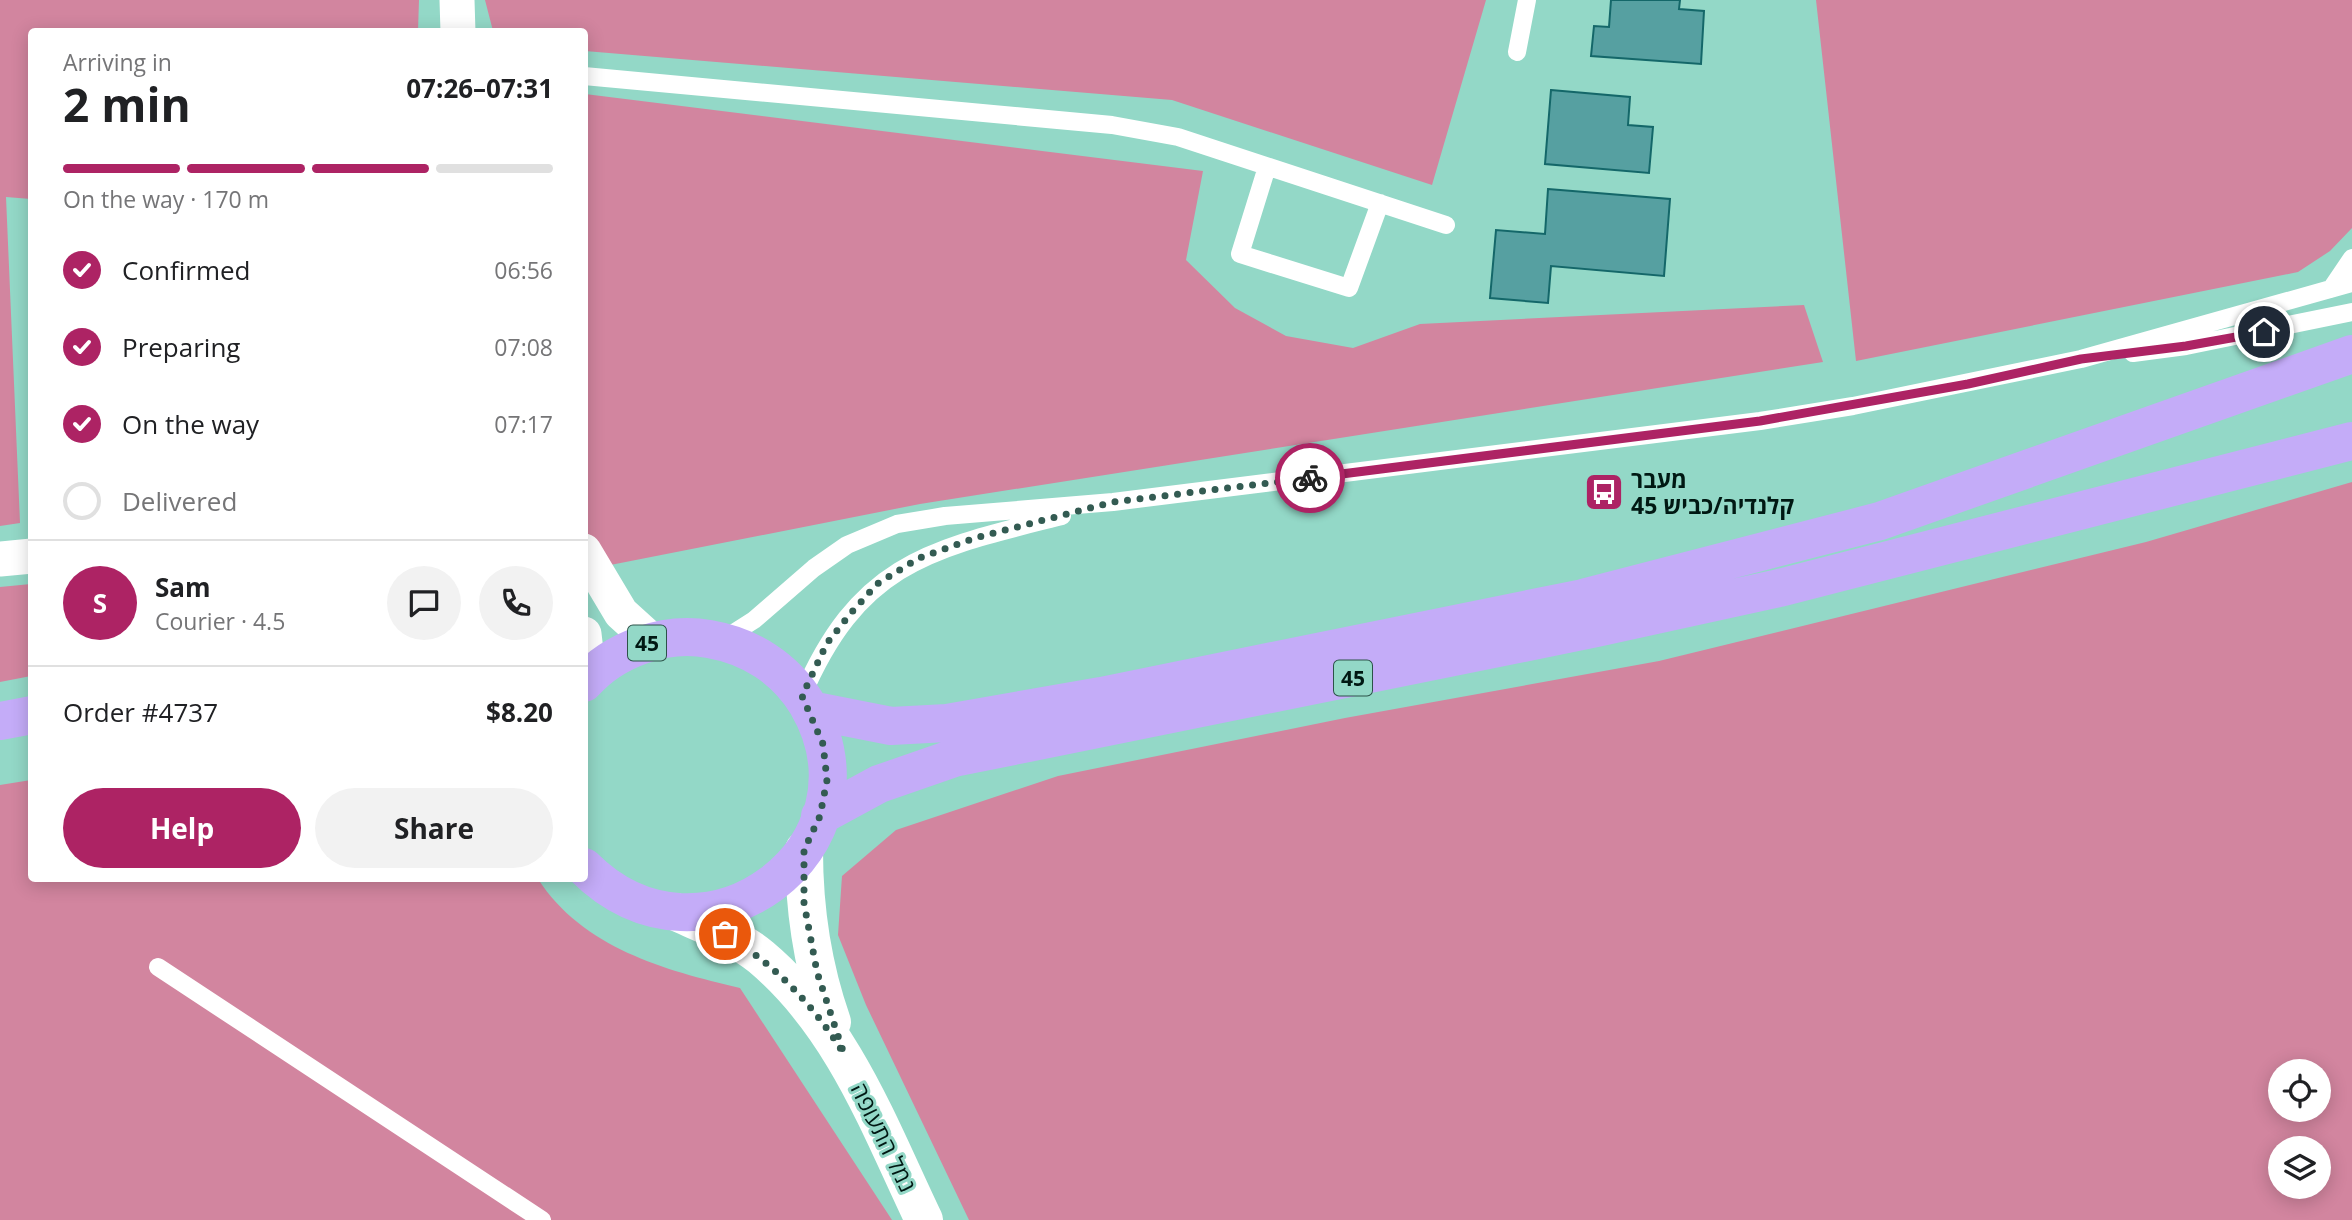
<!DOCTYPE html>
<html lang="en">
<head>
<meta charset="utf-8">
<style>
	body { margin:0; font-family:"Open Sans","Noto Sans Hebrew",sans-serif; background:#f2f2f2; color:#202124; height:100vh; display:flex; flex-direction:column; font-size:26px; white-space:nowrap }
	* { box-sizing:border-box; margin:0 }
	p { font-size:23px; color:#757577 }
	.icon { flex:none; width:38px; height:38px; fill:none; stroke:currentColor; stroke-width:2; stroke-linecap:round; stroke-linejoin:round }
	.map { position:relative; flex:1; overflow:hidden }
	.side { position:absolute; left:28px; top:28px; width:560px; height:854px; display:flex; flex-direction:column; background:#fff; border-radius:7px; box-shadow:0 4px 18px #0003 }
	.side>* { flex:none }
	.controls { position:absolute; left:2268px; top:1059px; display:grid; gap:14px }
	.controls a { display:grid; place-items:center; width:63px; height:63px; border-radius:50%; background:#fff; box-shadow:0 4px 18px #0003; font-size:35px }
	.pin { position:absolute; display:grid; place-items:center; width:60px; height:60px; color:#fff; margin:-30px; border:4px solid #fff; border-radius:50%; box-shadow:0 2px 7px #0007 }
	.courier { position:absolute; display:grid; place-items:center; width:70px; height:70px; margin:-35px; border:5px solid #ad2364; border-radius:50%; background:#fff; color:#222; box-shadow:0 2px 9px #0007 }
	.headline em { font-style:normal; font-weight:700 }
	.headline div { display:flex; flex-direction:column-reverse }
	.headline { display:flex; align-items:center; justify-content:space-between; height:119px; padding:0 35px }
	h1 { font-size:46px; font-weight:700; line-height:52px }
	.bar { display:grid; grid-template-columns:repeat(4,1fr); gap:10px 7px; align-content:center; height:84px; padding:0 35px }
	.bar i { height:9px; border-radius:5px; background:#e0e0e0 }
	.bar .current { background:#ad2364 }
	.bar p { grid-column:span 4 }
	.line { display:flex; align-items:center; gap:18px; padding:0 35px; border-top:2px solid #e0e0e0 }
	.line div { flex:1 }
	.round { display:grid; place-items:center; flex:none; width:74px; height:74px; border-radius:37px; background:#f2f2f2 }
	ol { padding:0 35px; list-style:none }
	li { display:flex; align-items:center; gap:21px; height:77px }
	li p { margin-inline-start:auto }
	li .icon { padding:7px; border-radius:50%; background:#ad2364; color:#fff; stroke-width:4 }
	li:last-child { color:#757577 }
	li i { width:38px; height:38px; border:4px solid #e0e0e0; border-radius:50% }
	.button { display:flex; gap:14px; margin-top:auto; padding:14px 35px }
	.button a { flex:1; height:80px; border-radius:42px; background:#ad2364; color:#fff; font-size:28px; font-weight:700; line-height:80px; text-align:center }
	.button a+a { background:#f2f2f2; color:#202124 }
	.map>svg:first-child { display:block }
	.green { fill:#d2859f; fill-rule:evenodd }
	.building { fill:#56a0a1; stroke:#146769; stroke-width:2 }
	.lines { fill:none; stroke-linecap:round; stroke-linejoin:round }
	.service { stroke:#fff; stroke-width:18 }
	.minor { stroke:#fff; stroke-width:35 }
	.tertiary { stroke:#fff; stroke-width:38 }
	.trunk { stroke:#c4acf8; stroke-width:38 }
	.done { stroke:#335b52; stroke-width:7; stroke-dasharray:0 12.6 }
	.route { stroke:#ad2364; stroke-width:9 }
	.labels { text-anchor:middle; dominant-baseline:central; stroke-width:6; stroke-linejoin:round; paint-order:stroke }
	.shield { fill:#93d8c7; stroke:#2c5249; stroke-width:2 }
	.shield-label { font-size:21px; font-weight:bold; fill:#001813 }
	.poi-label { font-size:23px; font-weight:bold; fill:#001813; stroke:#93d8c7; text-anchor:start }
	.street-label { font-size:23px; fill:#001813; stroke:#93d8c7 }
</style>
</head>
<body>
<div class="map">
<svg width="2352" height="1220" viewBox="0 0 2352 1220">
	<rect width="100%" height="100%" fill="#93d8c7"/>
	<path class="green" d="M0,0H419L418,31L32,32L31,199L6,197L20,523L0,526Z
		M485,0H1486L1432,185L1172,100L585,51L584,32L493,31Z
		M1816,0H2352V228L2330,251L2298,272L1856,361Z
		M585,94L1203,171L1186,260L1235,308L1286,336L1353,348L1420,324L1804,305L1823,362L920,504L585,570Z
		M2352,482V1220H969L866,1005L838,935L842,876L896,830L1058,776L1345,718L1659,661L2146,542ZM2280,1071H2319V1110H2280ZM2280,1148H2319V1186H2280Z
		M31,584V676L0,682V587Z
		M31,780L32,878L538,879C583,948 664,970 740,988L892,1220H0V785Z"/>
	<path class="building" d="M1611,0H1680L1679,9L1704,11L1701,64L1591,56L1594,26L1609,27Z
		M1551,90L1630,97L1628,125L1653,127L1649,173L1545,164Z
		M1548,189L1670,199L1664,276L1551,266L1548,303L1490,298L1496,230L1545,234Z"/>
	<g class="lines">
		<path class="service" d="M1517,52L1527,0
			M584,76L1112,125L1178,137L1446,225
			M1267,167L1240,254L1349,288L1380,203
			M2331,289L2352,258
			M2133,353L2186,346L2352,312
			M721,641L754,620L814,568L847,545L897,524L945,516L1113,502L1760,421L1853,406L2081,359L2352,283
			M802,696C860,561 931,549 1062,516
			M158,967L542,1220"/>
		<path class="minor" d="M457,0L458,32
			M584,551L621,613L653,642
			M0,559L32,556
			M584,634L589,678"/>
		<path class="tertiary" d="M804,850C804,911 812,965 832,1022
			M676,912C705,925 737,937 761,957C843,1026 879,1126 924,1220"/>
		<path class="trunk" d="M584,683C614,649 665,631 709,639C750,646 785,668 807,704C890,846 704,987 584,867
			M810,710L891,726L947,723L1101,696L1583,598L1880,521L2352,354
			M0,721L32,715
			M820,816L879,784L954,758L1597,628L1779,588L2352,441"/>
	</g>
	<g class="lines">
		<path class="done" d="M725,934C775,965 813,1004 844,1054L817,972L804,903V850L820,816L827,780L823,744L802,696L827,643L851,613L877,584L919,558L975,538L1113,502L1310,478"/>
		<path class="route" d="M1310,478L1760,421L1968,384L2081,359L2186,346L2264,332"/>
	</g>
	<defs>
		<g id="bus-square" transform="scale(2.0125)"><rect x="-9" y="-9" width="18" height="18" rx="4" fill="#ad2364" stroke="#93d8c7"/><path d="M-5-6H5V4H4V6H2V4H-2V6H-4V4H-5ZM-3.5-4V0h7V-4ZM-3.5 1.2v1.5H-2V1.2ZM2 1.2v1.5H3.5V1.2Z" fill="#fff"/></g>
	</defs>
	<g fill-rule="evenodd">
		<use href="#bus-square" x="1604" y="492"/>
	</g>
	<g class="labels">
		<g class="shield">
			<rect x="628" y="625.5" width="38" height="35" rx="5"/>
			<rect x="1334" y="660.5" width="38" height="35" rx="5"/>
		</g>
		<g class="shield-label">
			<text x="647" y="643">45</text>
			<text x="1353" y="678">45</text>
		</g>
		<g class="poi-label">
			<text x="1631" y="479">מעבר<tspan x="1631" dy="26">קלנדיה/כביש 45</tspan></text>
		</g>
		<g class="street-label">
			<text transform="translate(884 1137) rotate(64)">נמל התעופה</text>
		</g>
	</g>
</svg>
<div class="controls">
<a><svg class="icon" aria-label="locate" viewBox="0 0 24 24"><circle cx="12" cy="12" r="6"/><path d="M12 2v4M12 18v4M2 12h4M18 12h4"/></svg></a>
<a><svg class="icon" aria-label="layers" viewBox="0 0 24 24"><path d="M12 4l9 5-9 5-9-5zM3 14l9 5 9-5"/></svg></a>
</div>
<div class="pin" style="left:725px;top:934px;background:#ea580c"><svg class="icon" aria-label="bag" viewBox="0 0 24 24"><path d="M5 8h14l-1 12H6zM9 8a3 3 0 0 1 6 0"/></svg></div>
<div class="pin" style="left:2264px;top:332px;background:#1f2937"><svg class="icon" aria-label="home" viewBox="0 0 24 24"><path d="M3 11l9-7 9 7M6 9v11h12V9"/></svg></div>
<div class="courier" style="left:1310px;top:478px"><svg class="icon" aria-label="bike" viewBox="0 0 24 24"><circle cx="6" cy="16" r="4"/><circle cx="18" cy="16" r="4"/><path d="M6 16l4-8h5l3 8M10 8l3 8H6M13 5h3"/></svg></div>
<section class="side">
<div class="headline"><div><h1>2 min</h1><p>Arriving in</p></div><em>07:26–07:31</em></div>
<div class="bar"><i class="current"></i><i class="current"></i><i class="current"></i><i></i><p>On the way · 170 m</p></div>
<ol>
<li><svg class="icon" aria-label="check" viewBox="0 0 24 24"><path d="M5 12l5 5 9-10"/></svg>Confirmed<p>06:56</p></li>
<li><svg class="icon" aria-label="check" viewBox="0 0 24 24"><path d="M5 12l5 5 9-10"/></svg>Preparing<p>07:08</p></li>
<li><svg class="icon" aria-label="check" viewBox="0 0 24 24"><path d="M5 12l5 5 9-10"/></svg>On the way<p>07:17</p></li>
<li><i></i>Delivered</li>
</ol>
<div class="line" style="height:126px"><b class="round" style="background:#ad2364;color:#fff">S</b><div><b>Sam</b><p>Courier · 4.5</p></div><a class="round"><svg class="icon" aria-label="chat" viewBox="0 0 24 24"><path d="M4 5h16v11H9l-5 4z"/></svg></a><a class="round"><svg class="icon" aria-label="phone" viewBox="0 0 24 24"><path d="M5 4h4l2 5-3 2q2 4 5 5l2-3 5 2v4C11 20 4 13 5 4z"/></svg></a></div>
<div class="line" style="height:91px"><div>Order #4737</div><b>$8.20</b></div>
<div class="button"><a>Help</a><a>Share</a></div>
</section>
</div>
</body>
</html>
